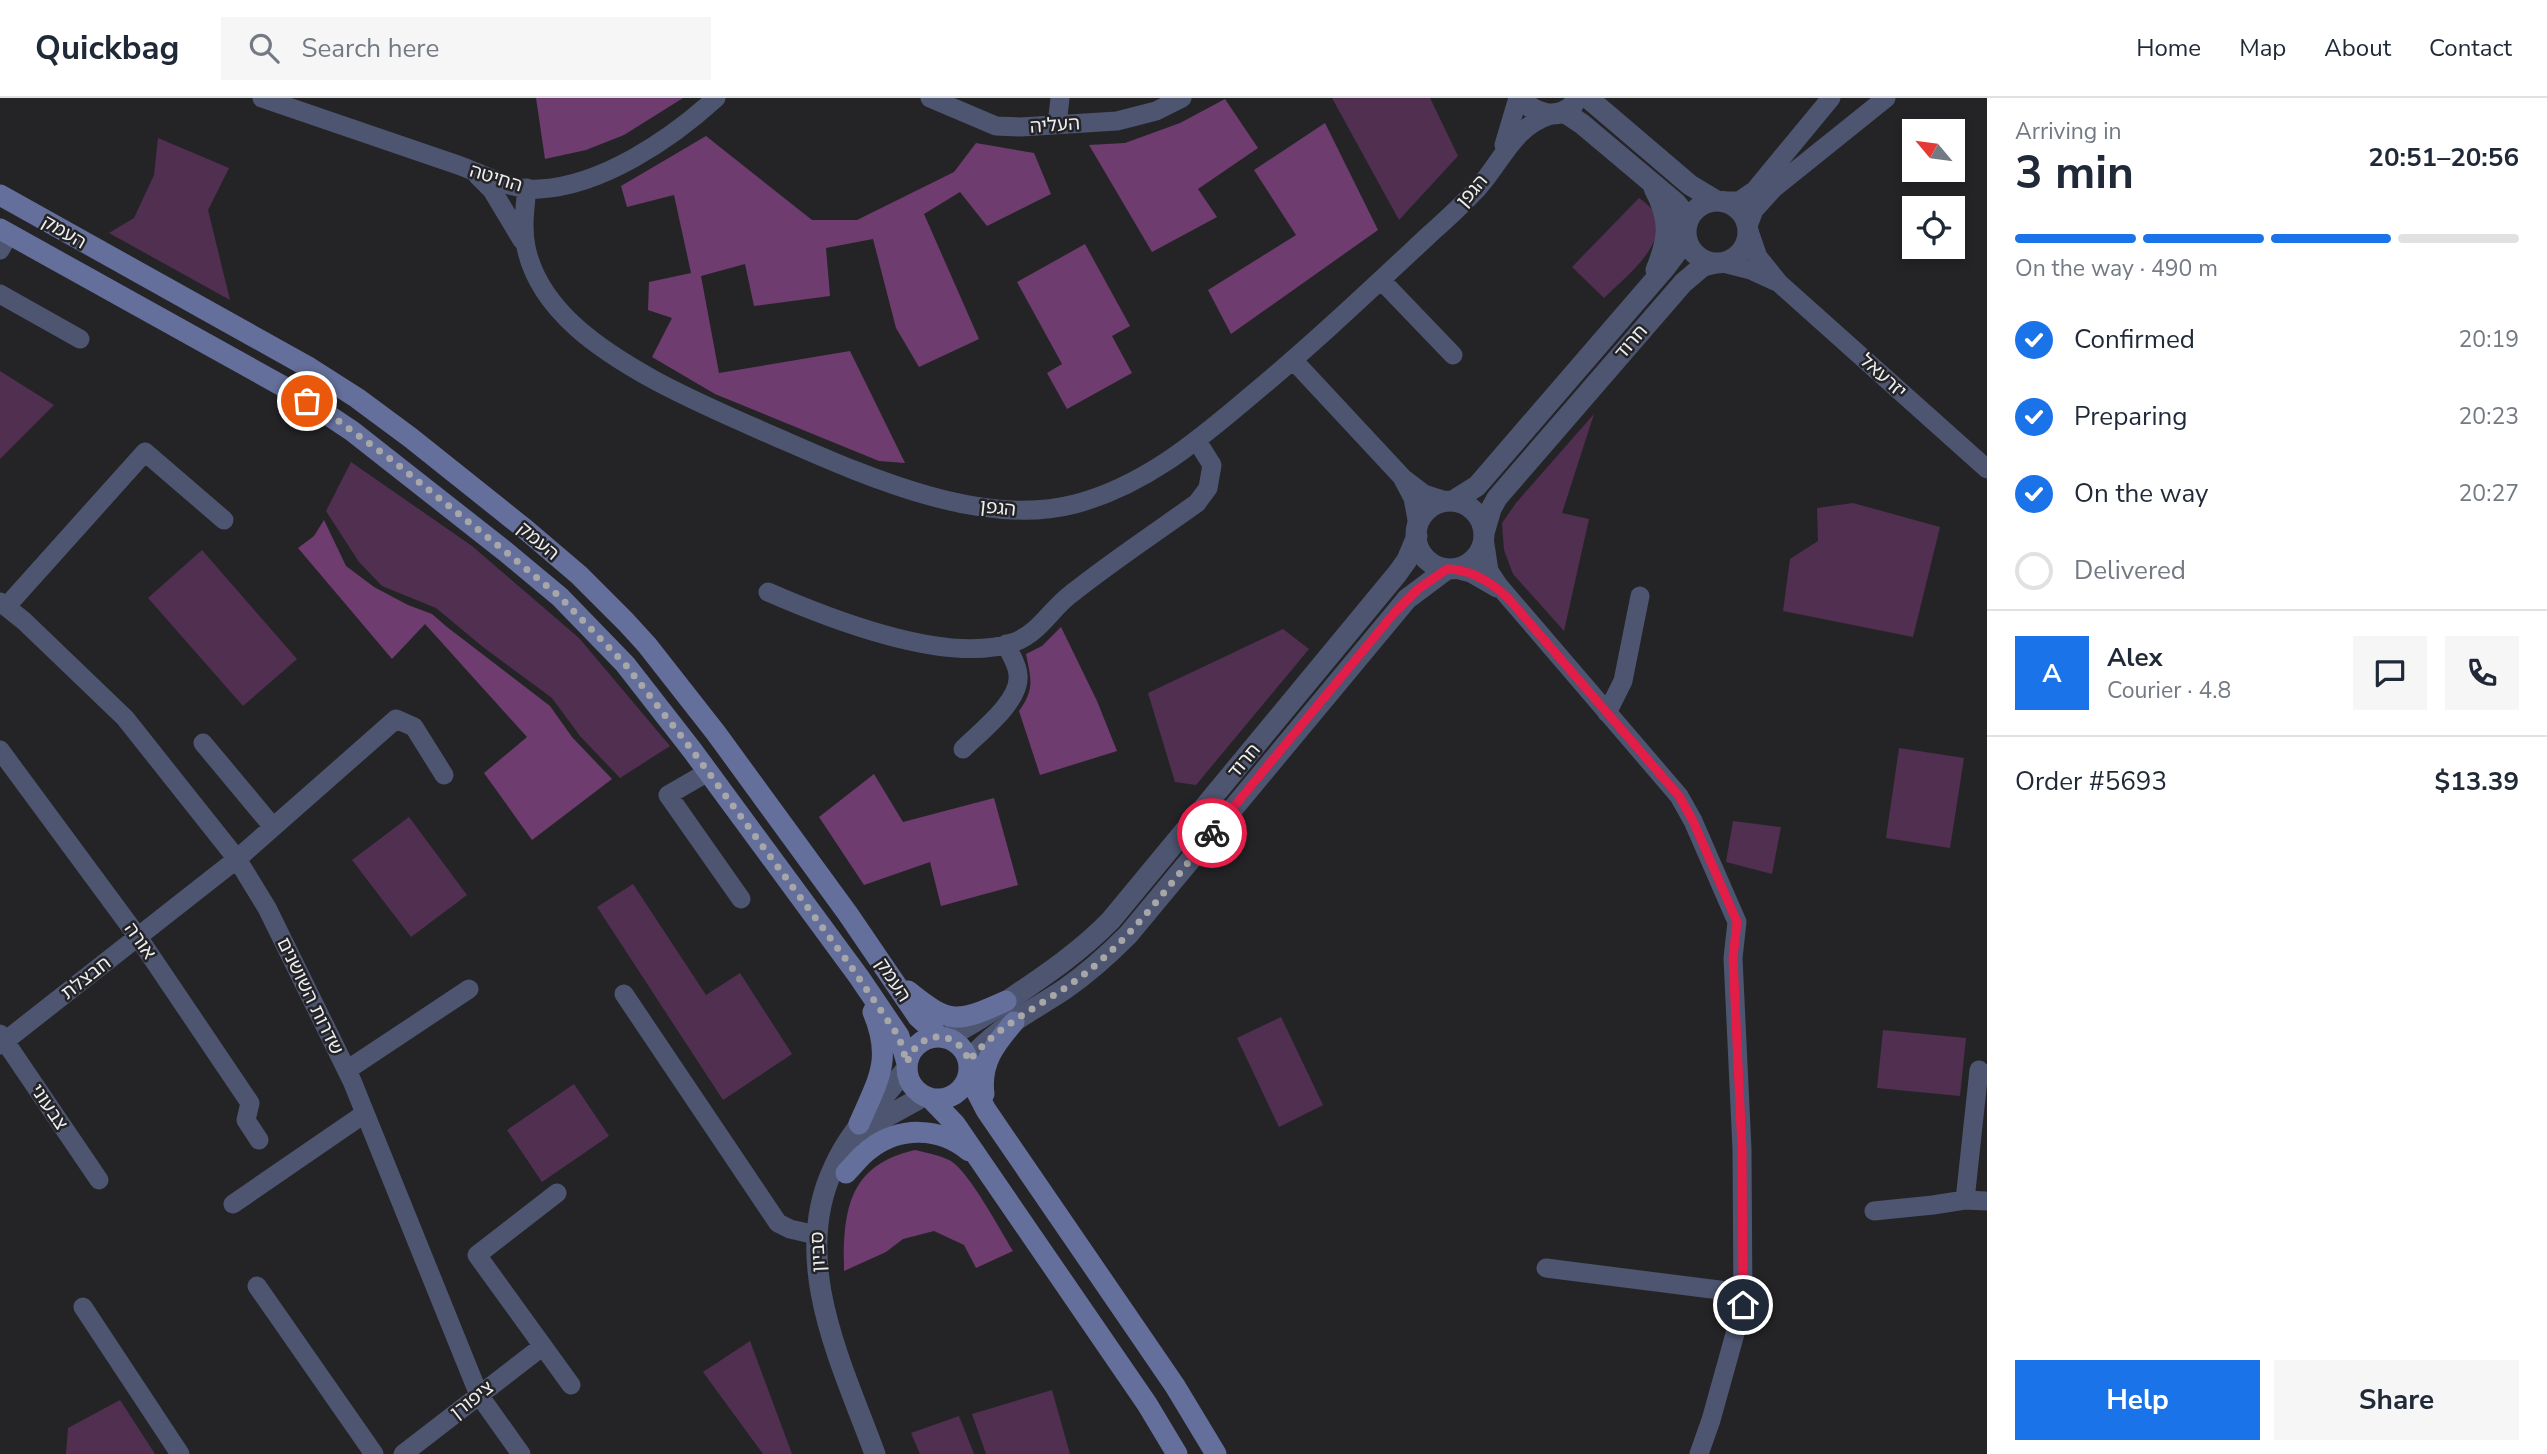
<!DOCTYPE html>
<html lang="en">
<head>
<meta charset="utf-8">
<style>
	body { margin:0; font-family:"Nunito Sans","Noto Sans Hebrew",sans-serif; background:#f6f6f7; color:#1f2937; height:100vh; display:flex; flex-direction:column; font-size:26px; white-space:nowrap }
	* { box-sizing:border-box; margin:0 }
	p { font-size:23px; color:#747a83 }
	.icon { flex:none; width:38px; height:38px; fill:none; stroke:currentColor; stroke-width:2; stroke-linecap:round; stroke-linejoin:round }
	.map { position:relative; flex:1; overflow:hidden }
	.drawer { display:flex; flex-direction:column; background:#fff; width:560px }
	.drawer>* { flex:none }
	.needle { width:46px; rotate:299deg }
	.controls { position:absolute; left:1902px; top:21px; display:grid; gap:14px }
	.controls a { display:grid; place-items:center; width:63px; height:63px; border-radius:0px; background:#fff; box-shadow:0 4px 10px #0003; font-size:35px }
	.pin { position:absolute; display:grid; place-items:center; width:60px; height:60px; color:#fff; margin:-30px; border:4px solid #fff; border-radius:50%; box-shadow:0 2px 7px #0007 }
	.courier { position:absolute; display:grid; place-items:center; width:70px; height:70px; margin:-35px; border:5px solid #e11d48; border-radius:50%; background:#fff; color:#222; box-shadow:0 2px 9px #0007 }
	.headline em { font-style:normal; font-weight:700 }
	.headline div { display:flex; flex-direction:column-reverse }
	.headline { display:flex; align-items:center; justify-content:space-between; height:119px; padding:0 28px }
	h1 { font-size:46px; font-weight:700; line-height:52px }
	.bar { display:grid; grid-template-columns:repeat(4,1fr); gap:10px 7px; align-content:center; height:84px; padding:0 28px }
	.bar i { height:9px; border-radius:5px; background:#e0e1e3 }
	.bar .on { background:#1a73e8 }
	.bar p { grid-column:span 4 }
	.line { display:flex; align-items:center; gap:18px; padding:0 28px; border-top:2px solid #e0e1e3 }
	.line div { flex:1 }
	.round { display:grid; place-items:center; flex:none; width:74px; height:74px; border-radius:0px; background:#f6f6f7 }
	ol { padding:0 28px; list-style:none }
	li { display:flex; align-items:center; gap:21px; height:77px }
	li p { margin-inline-start:auto }
	li .icon { padding:7px; border-radius:50%; background:#1a73e8; color:#fff; stroke-width:4 }
	li:last-child { color:#747a83 }
	li i { width:38px; height:38px; border:4px solid #e0e1e3; border-radius:50% }
	.primary-button { display:flex; gap:14px; margin-top:auto; padding:14px 28px }
	.primary-button a { flex:1; height:80px; border-radius:0px; background:#1a73e8; color:#fff; font-size:28px; font-weight:700; line-height:80px; text-align:center }
	.primary-button a+a { background:#f6f6f7; color:#1f2937 }
	header { display:flex; align-items:center; gap:42px; box-sizing:border-box; height:98px; padding:0 35px; background:#fff; border-bottom:2px solid #e0e1e3 }
	header strong { font-size:33px }
	nav { display:flex; gap:38px; margin-inline-start:auto; font-size:24px }
	.search { width:490px; height:63px; background:#f6f6f7; display:flex; align-items:center; gap:18px; box-sizing:border-box; padding:0 24px; border-radius:0px; color:#747a83; font-size:26px }
	main { display:flex; flex:1; min-height:0 }
	.map>svg:first-child { display:block }
	.green { fill:#512f51 }
	.forest { fill:#6e3c6e }
	.lines { fill:none; stroke-linecap:round; stroke-linejoin:round }
	.minor { stroke:#4d5570; stroke-width:19 }
	.tertiary { stroke:#4d5570; stroke-width:21 }
	.secondary { stroke:#64709b; stroke-width:21 }
	.done { stroke:#a7a7aa; stroke-width:7; stroke-dasharray:0 12.6 }
	.route { stroke:#e11d48; stroke-width:9 }
	.labels { text-anchor:middle; dominant-baseline:central; stroke-width:5; stroke-linejoin:round; paint-order:stroke }
	.street-label { font-size:19px; fill:#eeeef0; stroke:#242427 }
</style>
</head>
<body>
<header>
<strong>Quickbag</strong>
<div class="search"><svg class="icon" aria-label="search" viewBox="0 0 24 24"><circle cx="10" cy="10" r="6"/><path d="M15 15l6 6"/></svg>Search here</div>
<nav><a>Home</a><a>Map</a><a>About</a><a>Contact</a></nav>
</header>
<main>
<div class="map">
<svg width="1987" height="1356" viewBox="0 0 1987 1356">
	<rect width="100%" height="100%" fill="#242427"/>
	<path class="green" d="M1332,0H1430L1458,58L1399,122Z
		M158,40L229,70L208,112L230,202L109,135L134,120L154,77Z
		M1639,100C1646,105 1655,112 1657,120C1665,149 1622,182 1604,200L1572,169Z
		M0,273L54,307L0,361Z
		M1594,316L1562,415L1589,421L1564,533L1513,476L1504,452L1502,425L1516,405Z
		M351,364L472,448L579,540L670,648L620,680L580,638L552,600L483,549L436,510L382,488L359,464L326,413Z
		M1853,405L1940,429L1913,539L1783,513L1790,461L1818,443L1817,410Z
		M202,452L297,561L243,608L148,500Z
		M1283,531L1309,551L1196,687L1175,684L1148,595Z
		M1899,650L1964,660L1950,750L1886,740Z
		M409,719L467,797L411,839L352,762Z
		M1733,723L1781,729L1772,776L1726,764Z
		M633,786L706,897L740,875L792,956L723,1002L597,809Z
		M1281,919L1323,1007L1279,1029L1237,940Z
		M1883,932L1966,940L1960,998L1877,990Z
		M574,986L609,1038L542,1084L507,1032Z
		M750,1243L792,1356H763L703,1274Z
		M1052,1292L1070,1356H986L972,1316Z
		M120,1302L155,1356H66L68,1330Z
		M959,1318L974,1356H920L911,1335Z"/>
	<path class="forest" d="M536,0H683L624,37L586,52L545,61Z
		M1225,1L1258,50L1198,91L1217,119L1152,154L1089,47L1125,45L1180,25Z
		M1325,25L1378,132L1231,236L1208,192L1296,137L1254,72Z
		M706,38L812,122H857L954,74L976,45L1034,55L1051,96L987,128L960,94L924,116L979,241L919,269L896,230L873,141L826,150L830,198L754,208L745,166L701,178L719,275L850,253L905,365L879,363L715,296L652,259L672,220L648,212L649,184L691,175L674,97L627,109L621,88Z
		M1085,146L1130,228L1112,238L1132,275L1067,311L1047,275L1062,266L1017,184Z
		M324,422L346,468L374,489L408,507L432,516L447,529L550,608L572,639L612,681L532,742L484,675L527,639L425,526L392,561L298,450L314,438Z
		M1061,529L1097,603L1117,653L1040,677L1019,613C1035,591 1031,581 1026,556L1042,548Z
		M874,676L903,724L994,700L1018,787L941,808L930,764L864,787L819,719Z
		M915,1052C927,1055 940,1057 951,1063C970,1075 1000,1132 1013,1153L976,1170L964,1147L934,1133L903,1141L886,1154L844,1173C843,1113 848,1067 915,1052Z"/>
	<g class="lines">
		<path class="minor" d="M262,0C328,22 393,45 458,67C483,76 512,93 539,91C602,88 671,41 716,0
			M930,0L996,28L1021,29L1117,23L1156,13L1182,0
			M1057,27L1060,0
			M1504,47L1518,0
			M478,78L492,92L522,142
			M527,90C525,110 522,129 526,149C539,213 603,254 656,283C695,304 735,321 776,339C861,376 980,431 1075,406C1143,388 1195,345 1248,300C1311,248 1370,192 1430,136C1447,121 1463,106 1478,90C1503,62 1513,29 1551,17
			M1725,103H1739L1755,92L1831,0
			M1748,128L1754,112L1774,90L1886,0
			M1749,133L1758,159L1779,185L1987,371
			M0,152L9,136
			M1723,165L1751,172L1775,183
			M1381,182L1453,257
			M0,196L80,241
			M1294,263L1403,380L1424,396L1446,403
			M1403,381L1413,400L1418,427
			M1484,440L1489,473L1499,488L1679,698L1693,723L1737,824L1733,860L1742,1051L1743,1207L1711,1322L1699,1356
			M1456,471L1471,475L1497,490
			M768,494C830,521 949,568 1015,544C1040,534 1051,511 1071,496C1111,464 1155,435 1197,405L1208,390L1212,367L1197,343
			M0,504L24,523L125,620L237,761L267,810L352,983L479,1297L521,1356
			M6,509L145,354L224,422
			M1607,615L1623,583L1640,498
			M203,645L273,729
			M963,651C980,634 1021,603 1018,577C1018,567 1010,556 1006,546
			M0,652L138,839L250,1005L246,1022L259,1042
			M708,674L668,697L741,801
			M624,896L778,1125L790,1131L816,1137
			M0,936L99,1082
			M0,947L237,761L396,621L414,629L444,677
			M347,972L469,891
			M557,1095L477,1157L571,1287
			M1965,1102L1979,972
			M233,1106L364,1016
			M1874,1113L1933,1107L1965,1102L1987,1103
			M1546,1170L1743,1195
			M257,1188L374,1356
			M83,1209L180,1356
			M403,1356L543,1248"/>
		<path class="tertiary" d="M1521,0C1534,17 1558,22 1573,7
			M1588,0L1690,87L1715,102
			M1564,14L1582,26L1676,105L1683,114L1687,127
			M1654,90C1671,122 1669,140 1656,172
			M1686 134a31 31 0 1 1 62 0a31 31 0 1 1-62 0Z
			M1453,403L1477,388L1665,170L1680,150L1685,132
			M1416 437a34 34 0 1 1 68 0a34 34 0 1 1-68 0Z
			M1484,435L1491,411L1497,400L1683,185L1703,168L1716,165
			M946,939C968,930 987,916 1007,903C1044,878 1080,854 1111,822L1397,476L1407,462L1417,438
			M969,963C993,932 1032,913 1065,891C1088,875 1108,857 1128,837L1407,501L1447,471
			M868,1040L884,1020L924,998
			M875,1356C842,1266 789,1163 834,1069C851,1030 882,1003 907,970"/>
		<path class="secondary" d="M0,97L310,270L357,300L411,340L525,431L579,477L626,524L647,547L716,635L848,816L918,919L940,939
			M0,131L295,295L352,333L506,454L560,499L625,566L692,652L859,879L899,938L907,965
			M908,893C950,927 957,925 1006,903
			M907 970a31 31 0 1 1 62 0a31 31 0 1 1-62 0Z
			M969,970L972,985L986,1012L1175,1288L1216,1356
			M984,996C980,965 995,946 1014,924
			M930,1000L955,1026L1147,1306L1177,1356
			M859,1026C878,982 893,962 873,914
			M846,1075C854,1067 861,1057 870,1051C900,1028 940,1029 969,1053"/>
	</g>
	<g class="lines">
		<path class="done" d="M307,303L340,324L393,363L506,454L560,499L625,566L692,652L850,867L899,939L907,965C918,932 956,929 969,963C1000,923 1053,903 1092,870C1138,832 1174,781 1212,735"/>
		<path class="route" d="M1212,735L1395,514L1418,491L1447,471C1471,471 1491,484 1508,500L1679,698L1693,723L1737,824L1733,860L1742,1051L1743,1207"/>
	</g>
	<g class="labels">
		<g class="street-label">
			<text transform="translate(1055 27) rotate(-4)">העליה</text>
			<text transform="translate(496 80) rotate(17)">החיטה</text>
			<text transform="translate(1472 93) rotate(-49)">הגפן</text>
			<text transform="translate(64 134) rotate(30)">העמק</text>
			<text transform="translate(1631 244) rotate(-49)">חרוד</text>
			<text transform="translate(1883 278) rotate(42)">יזרעאל</text>
			<text transform="translate(998 410) rotate(6)">הגפן</text>
			<text transform="translate(538 443) rotate(40)">העמק</text>
			<text transform="translate(1244 663) rotate(-50)">חרוד</text>
			<text transform="translate(140 843) rotate(55)">אורה</text>
			<text transform="translate(86 880) rotate(-38)">חבצלת</text>
			<text transform="translate(893 882) rotate(57)">העמק</text>
			<text transform="translate(310 898) rotate(64)">שדרות השושנים</text>
			<text transform="translate(49 1009) rotate(56)">צבעוני</text>
			<text transform="translate(818 1154) rotate(-93)">סביון</text>
			<text transform="translate(472 1302) rotate(-38)">ציפורן</text>
		</g>
	</g>
</svg>
<div class="controls">
<a><svg class="needle" viewBox="-14 -14 28 28"><path d="M0-13l5 13h-10z" fill="#e53935"/><path d="M0 13l5-13h-10z" fill="#747a83"/></svg></a>
<a><svg class="icon" aria-label="locate" viewBox="0 0 24 24"><circle cx="12" cy="12" r="6"/><path d="M12 2v4M12 18v4M2 12h4M18 12h4"/></svg></a>
</div>
<div class="pin" style="left:307px;top:303px;background:#ea580c"><svg class="icon" aria-label="bag" viewBox="0 0 24 24"><path d="M5 8h14l-1 12H6zM9 8a3 3 0 0 1 6 0"/></svg></div>
<div class="pin" style="left:1743px;top:1207px;background:#1f2937"><svg class="icon" aria-label="home" viewBox="0 0 24 24"><path d="M3 11l9-7 9 7M6 9v11h12V9"/></svg></div>
<div class="courier" style="left:1212px;top:735px"><svg class="icon" aria-label="bike" viewBox="0 0 24 24"><circle cx="6" cy="16" r="4"/><circle cx="18" cy="16" r="4"/><path d="M6 16l4-8h5l3 8M10 8l3 8H6M13 5h3"/></svg></div>
</div>
<section class="drawer">
<div class="headline"><div><h1>3 min</h1><p>Arriving in</p></div><em>20:51–20:56</em></div>
<div class="bar"><i class="on"></i><i class="on"></i><i class="on"></i><i></i><p>On the way · 490 m</p></div>
<ol>
<li><svg class="icon" aria-label="check" viewBox="0 0 24 24"><path d="M5 12l5 5 9-10"/></svg>Confirmed<p>20:19</p></li>
<li><svg class="icon" aria-label="check" viewBox="0 0 24 24"><path d="M5 12l5 5 9-10"/></svg>Preparing<p>20:23</p></li>
<li><svg class="icon" aria-label="check" viewBox="0 0 24 24"><path d="M5 12l5 5 9-10"/></svg>On the way<p>20:27</p></li>
<li><i></i>Delivered</li>
</ol>
<div class="line" style="height:126px"><b class="round" style="background:#1a73e8;color:#fff">A</b><div><b>Alex</b><p>Courier · 4.8</p></div><a class="round"><svg class="icon" aria-label="chat" viewBox="0 0 24 24"><path d="M4 5h16v11H9l-5 4z"/></svg></a><a class="round"><svg class="icon" aria-label="phone" viewBox="0 0 24 24"><path d="M5 4h4l2 5-3 2q2 4 5 5l2-3 5 2v4C11 20 4 13 5 4z"/></svg></a></div>
<div class="line" style="height:91px"><div>Order #5693</div><b>$13.39</b></div>
<div class="primary-button"><a>Help</a><a>Share</a></div>
</section>
</main>
</body>
</html>
